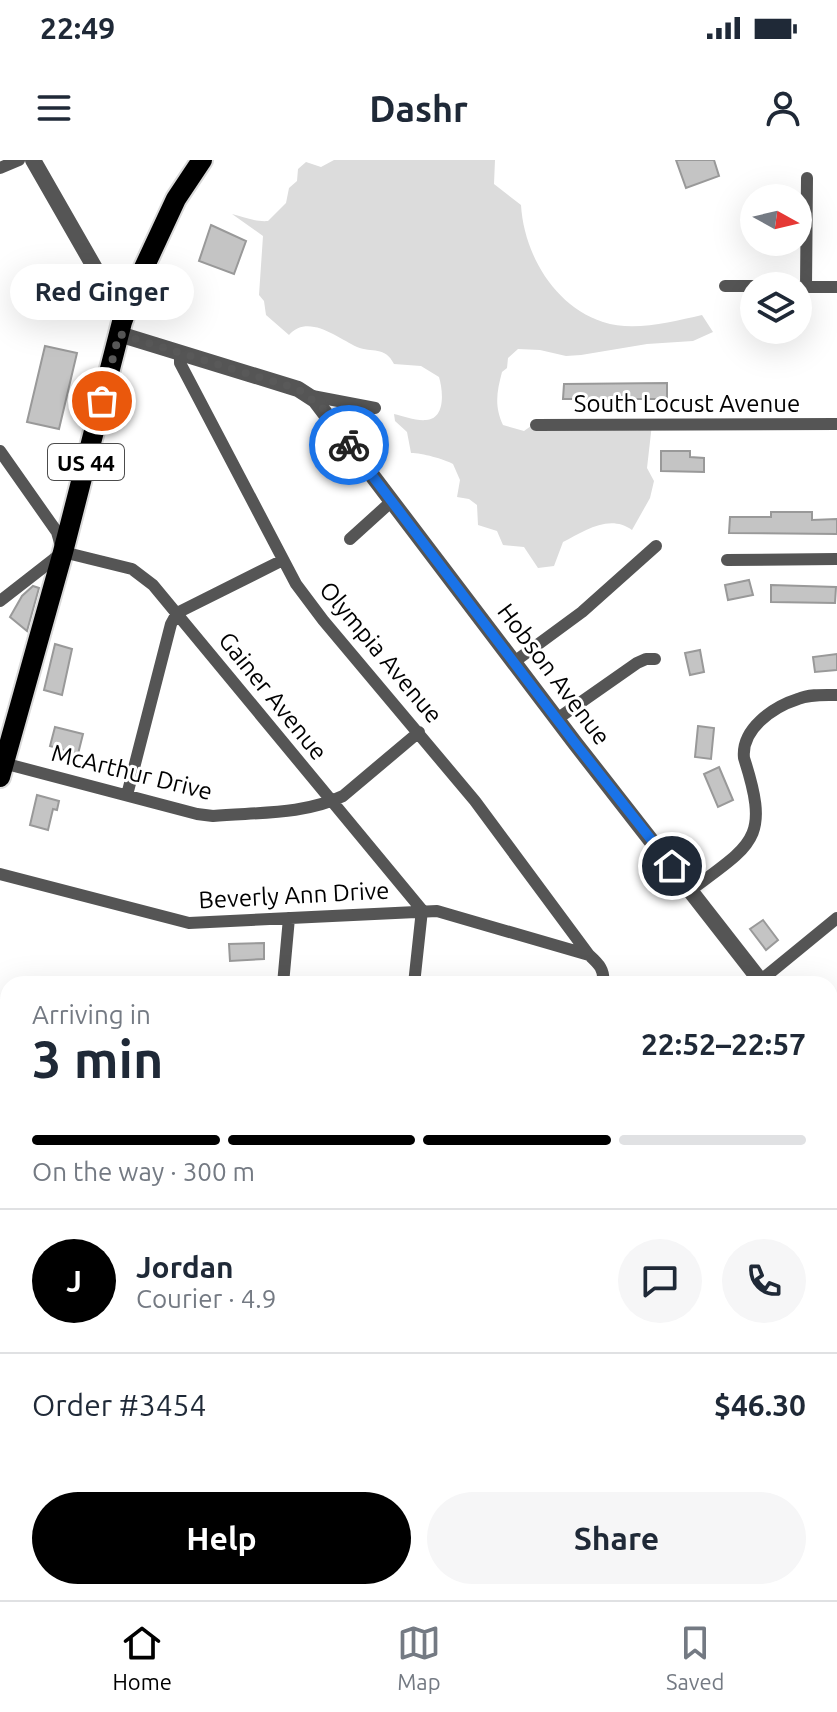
<!DOCTYPE html>
<html lang="en">
<head>
<meta charset="utf-8">
<style>
	body { margin:0; font-family:Ubuntu,sans-serif; background:#f6f6f7; color:#1f2937; height:100vh; display:flex; flex-direction:column; font-size:30px; white-space:nowrap }
	* { box-sizing:border-box; margin:0 }
	p { font-size:26px; color:#747a83 }
	.icon { flex:none; width:44px; height:44px; fill:none; stroke:currentColor; stroke-width:2; stroke-linecap:round; stroke-linejoin:round }
	.map { position:relative; flex:1; overflow:hidden }
	.panel { position:absolute; left:0px; top:816px; width:838px; height:624px; display:flex; flex-direction:column; background:#fff; border-radius:24px 24px 0 0; box-shadow:0 8px 32px #0002 }
	.panel>* { flex:none }
	.needle { width:52px; rotate:98deg }
	.controls { position:absolute; left:740px; top:24px; display:grid; gap:16px }
	.controls a { display:grid; place-items:center; width:72px; height:72px; border-radius:50%; background:#fff; box-shadow:0 8px 32px #0002; font-size:40px }
	.pin { position:absolute; display:grid; place-items:center; width:68px; height:68px; color:#fff; margin:-34px; border:4px solid #fff; border-radius:50%; box-shadow:0 2px 8px #0007 }
	.courier { position:absolute; display:grid; place-items:center; width:80px; height:80px; margin:-40px; border:6px solid #1a73e8; border-radius:50%; background:#fff; color:#222; box-shadow:0 2px 10px #0007 }
	.bubble { position:absolute; height:56px; border-radius:28px; background:#fff; box-shadow:0 8px 32px #0002; font-size:26px; font-weight:700; line-height:56px; text-align:center }
	.summary em { font-style:normal; font-weight:700 }
	.summary div { display:flex; flex-direction:column-reverse }
	.summary { display:flex; align-items:center; justify-content:space-between; height:136px; padding:0 32px }
	h1 { font-size:52px; font-weight:700; line-height:60px }
	.bar { display:grid; grid-template-columns:repeat(4,1fr); gap:12px 8px; align-content:center; height:96px; padding:0 32px }
	.bar i { height:10px; border-radius:6px; background:#e0e1e3 }
	.bar .selected { background:#000 }
	.bar p { grid-column:span 4 }
	.line { display:flex; align-items:center; gap:20px; padding:0 32px; border-top:2px solid #e0e1e3 }
	.line div { flex:1 }
	.round { display:grid; place-items:center; flex:none; width:84px; height:84px; border-radius:42px; background:#f6f6f7 }
	.button { display:flex; gap:16px; margin-top:auto; padding:16px 32px }
	.button a { flex:1; height:92px; border-radius:48px; background:#000; color:#fff; font-size:32px; font-weight:700; line-height:92px; text-align:center }
	.button a+a { background:#f6f6f7; color:#1f2937 }
	.status { display:flex; justify-content:space-between; align-items:center; height:56px; padding:0 40px; background:#fff; direction:ltr }
	.status svg { height:22px; fill:currentColor }
	header { display:flex; justify-content:space-between; align-items:center; height:104px; padding:0 32px; background:#fff; font-size:36px; font-weight:700 }
	.tab-bar { display:flex; justify-content:space-around; align-items:center; height:112px; border-top:2px solid #e0e1e3; background:#fff; font-size:22px; color:#747a83 }
	.tab-bar a { display:grid; justify-items:center; gap:4px }
	.tab-bar .selected { color:#000 }
	.map>svg:first-child { display:block }
	.green { fill:#dcdcdc }
	.building { fill:#c4c4c4; stroke:#999; stroke-width:2 }
	.lines { fill:none; stroke-linecap:round; stroke-linejoin:round }
	.primary-casing { stroke:#dbdbdb; stroke-width:24 }
	.minor { stroke:#555; stroke-width:12 }
	.tertiary { stroke:#555; stroke-width:16 }
	.primary { stroke:#000; stroke-width:20 }
	.done { stroke:#595959; stroke-width:8; stroke-dasharray:0 14.4 }
	.route { stroke:#1a73e8; stroke-width:10 }
	.labels { text-anchor:middle; dominant-baseline:central; stroke-width:6; stroke-linejoin:round; paint-order:stroke }
	.shield { fill:#fff; stroke:#4c4c4c; stroke-width:2 }
	.shield-label { font-size:22px; font-weight:bold; fill:#000 }
	.street-label { font-size:24px; fill:#000; stroke:#fff }
</style>
</head>
<body>
<div class="status"><b>22:49</b><svg viewBox="0 0 49 12"><path d="M0 12V9h3v3zM5 12V6h3v6zM10 12V3h3v9zM15 12V0h3v12zM26 1h20v11H26zM47 4h2v5h-2z"/></svg></div>
<header><svg class="icon" aria-label="menu" viewBox="0 0 24 24"><path d="M4 6h16M4 12h16M4 18h16"/></svg>Dashr<svg class="icon" aria-label="person" viewBox="0 0 24 24"><circle cx="12" cy="8" r="4"/><path d="M4 21q1-7 8-7t8 7"/></svg></header>
<div class="map">
<svg width="837" height="1440" viewBox="0 0 837 1440">
	<rect width="100%" height="100%" fill="#fff"/>
	<path class="green" d="M334,0H495L494,24L521,45C524,94 554,146 603,162C633,172 671,162 702,155L713,172L693,181L647,184L581,195L566,196L540,190L518,189L508,198L507,208L502,212C497,231 494,246 503,265L524,271L538,261L652,264L647,308L654,321L650,338L632,370C609,353 583,372 563,382L554,406L538,408L524,387L503,385L497,371L478,365L477,345L469,339L457,337L460,320L453,304C444,299 422,293 411,293L407,272L395,261L394,254C403,256 416,261 426,260C446,259 443,230 439,217L421,206L394,204C385,186 372,193 357,187C338,178 308,153 289,175L266,155L264,141L259,135L263,76L232,54C245,57 254,62 268,61L286,43L289,28L297,21L298,9L306,2L321,7Z
		M448,1432H525V1440H451Z"/>
	<path class="building" d="M676,0H714L719,16L686,28Z
		M211,65L246,81L234,114L199,101Z
		M45,186L77,193L59,269L27,262Z
		M667,223V239H563L564,224Z
		M661,291H690V297L704,298V312L661,311Z
		M771,352H812V360L837,359V374L729,373L730,357H771Z
		M749,420L753,435L728,440L725,425Z
		M771,425L836,427L835,443L771,442Z
		M33,426L39,428L27,471L10,457L22,436Z
		M55,484L72,489L62,535L44,530Z
		M700,490L704,512L690,515L685,493Z
		M837,494V510L815,512L813,497Z
		M698,566L714,568L711,599L695,597Z
		M55,567L83,574L78,594L50,586Z
		M719,607L733,640L718,647L704,614Z
		M37,635L59,641L57,650L53,649L48,670L30,665Z
		M763,760L778,780L766,790L750,769Z
		M264,783V799L230,801L229,784Z"/>
	<g class="lines">
		<g class="primary-casing">
			<path id="primary" d="M0,617L63,392L122,162L135,127L176,39L202,0"/>
		</g>
		<path class="minor" d="M0,8L19,0
			M725,126H754
			M798,127H837
			M806,127L807,18
			M180,193V203L296,424L323,460L475,641L589,795C599,804 605,810 603,824
			M307,235L375,248
			M536,265L837,264
			M0,291L57,372L61,386
			M350,379L392,341
			M63,392L132,409L153,425L422,750L414,824
			M727,400L837,399
			M0,441L63,392
			M514,502L582,452L656,386
			M557,559L637,503L646,499H655
			M3,603L197,654L213,656C257,652 303,655 343,636L419,572
			M127,635L171,464L177,453L281,401
			M0,714L189,763L437,751L589,795
			M691,730C754,683 770,679 744,598C741,569 773,547 798,539C810,534 824,535 837,535
			M760,821L837,758
			M283,824L289,758
			M0,868L8,870
			M830,1017L836,897
			M0,1036L8,1007
			M0,1098L7,1139
			M0,1250L8,1251
			M0,1332L8,1346
			M0,1360L8,1355
			M830,1366L836,1440
			M661,1432L662,1440
			M100,1440L101,1432
			M244,1440L245,1432
			M380,1440L381,1432"/>
		<path class="tertiary" d="M33,0L108,131L115,141L127,149
			M119,174L298,229L315,240L575,583L763,824
			M830,897H837"/>
		<use href="#primary" class="primary"/>
	</g>
	<g class="lines">
		<path class="done" d="M102,241L119,174L298,229L325,250L349,285"/>
		<path class="route" d="M349,285L575,583L672,706"/>
	</g>
	<g class="labels">
		<rect class="shield" x="48" y="284" width="76" height="36" rx="6"/>
		<g class="shield-label">
			<text x="86" y="302">US 44</text>
		</g>
		<g class="street-label">
			<text x="687" y="243">South Locust Avenue</text>
			<text transform="translate(381 492) rotate(50)">Olympia Avenue</text>
			<text transform="translate(554 514) rotate(53)">Hobson Avenue</text>
			<text transform="translate(273 536) rotate(51)">Gainer Avenue</text>
			<text transform="translate(132 612) rotate(14)">McArthur Drive</text>
			<text transform="translate(294 735) rotate(-3)">Beverly Ann Drive</text>
		</g>
	</g>
</svg>
<div class="controls">
<a><svg class="needle" viewBox="-14 -14 28 28"><path d="M0-13l5 13h-10z" fill="#e53935"/><path d="M0 13l5-13h-10z" fill="#747a83"/></svg></a>
<a><svg class="icon" aria-label="layers" viewBox="0 0 24 24"><path d="M12 4l9 5-9 5-9-5zM3 14l9 5 9-5"/></svg></a>
</div>
<div class="pin" style="left:102px;top:241px;background:#ea580c"><svg class="icon" aria-label="bag" viewBox="0 0 24 24"><path d="M5 8h14l-1 12H6zM9 8a3 3 0 0 1 6 0"/></svg></div>
<div class="pin" style="left:672px;top:706px;background:#1f2937"><svg class="icon" aria-label="home" viewBox="0 0 24 24"><path d="M3 11l9-7 9 7M6 9v11h12V9"/></svg></div>
<div class="courier" style="left:349px;top:285px"><svg class="icon" aria-label="bike" viewBox="0 0 24 24"><circle cx="6" cy="16" r="4"/><circle cx="18" cy="16" r="4"/><path d="M6 16l4-8h5l3 8M10 8l3 8H6M13 5h3"/></svg></div>
<div class="bubble" style="left:10px;top:104px;width:184px">Red Ginger</div>
<section class="panel">
<div class="summary"><div><h1>3 min</h1><p>Arriving in</p></div><em>22:52–22:57</em></div>
<div class="bar"><i class="selected"></i><i class="selected"></i><i class="selected"></i><i></i><p>On the way · 300 m</p></div>
<div class="line" style="height:144px"><b class="round" style="background:#000;color:#fff">J</b><div><b>Jordan</b><p>Courier · 4.9</p></div><a class="round"><svg class="icon" aria-label="chat" viewBox="0 0 24 24"><path d="M4 5h16v11H9l-5 4z"/></svg></a><a class="round"><svg class="icon" aria-label="phone" viewBox="0 0 24 24"><path d="M5 4h4l2 5-3 2q2 4 5 5l2-3 5 2v4C11 20 4 13 5 4z"/></svg></a></div>
<div class="line" style="height:104px"><div>Order #3454</div><b>$46.30</b></div>
<div class="button"><a>Help</a><a>Share</a></div>
</section>
</div>
<nav class="tab-bar">
<a class="selected"><svg class="icon" aria-label="home" viewBox="0 0 24 24"><path d="M3 11l9-7 9 7M6 9v11h12V9"/></svg>Home</a>
<a><svg class="icon" aria-label="map" viewBox="0 0 24 24"><path d="M3 6l6-2 6 2 6-2v14l-6 2-6-2-6 2zM9 4v14M15 6v14"/></svg>Map</a>
<a><svg class="icon" aria-label="saved" viewBox="0 0 24 24"><path d="M7 4h10v16l-5-4-5 4z"/></svg>Saved</a>
</nav>
</body>
</html>
